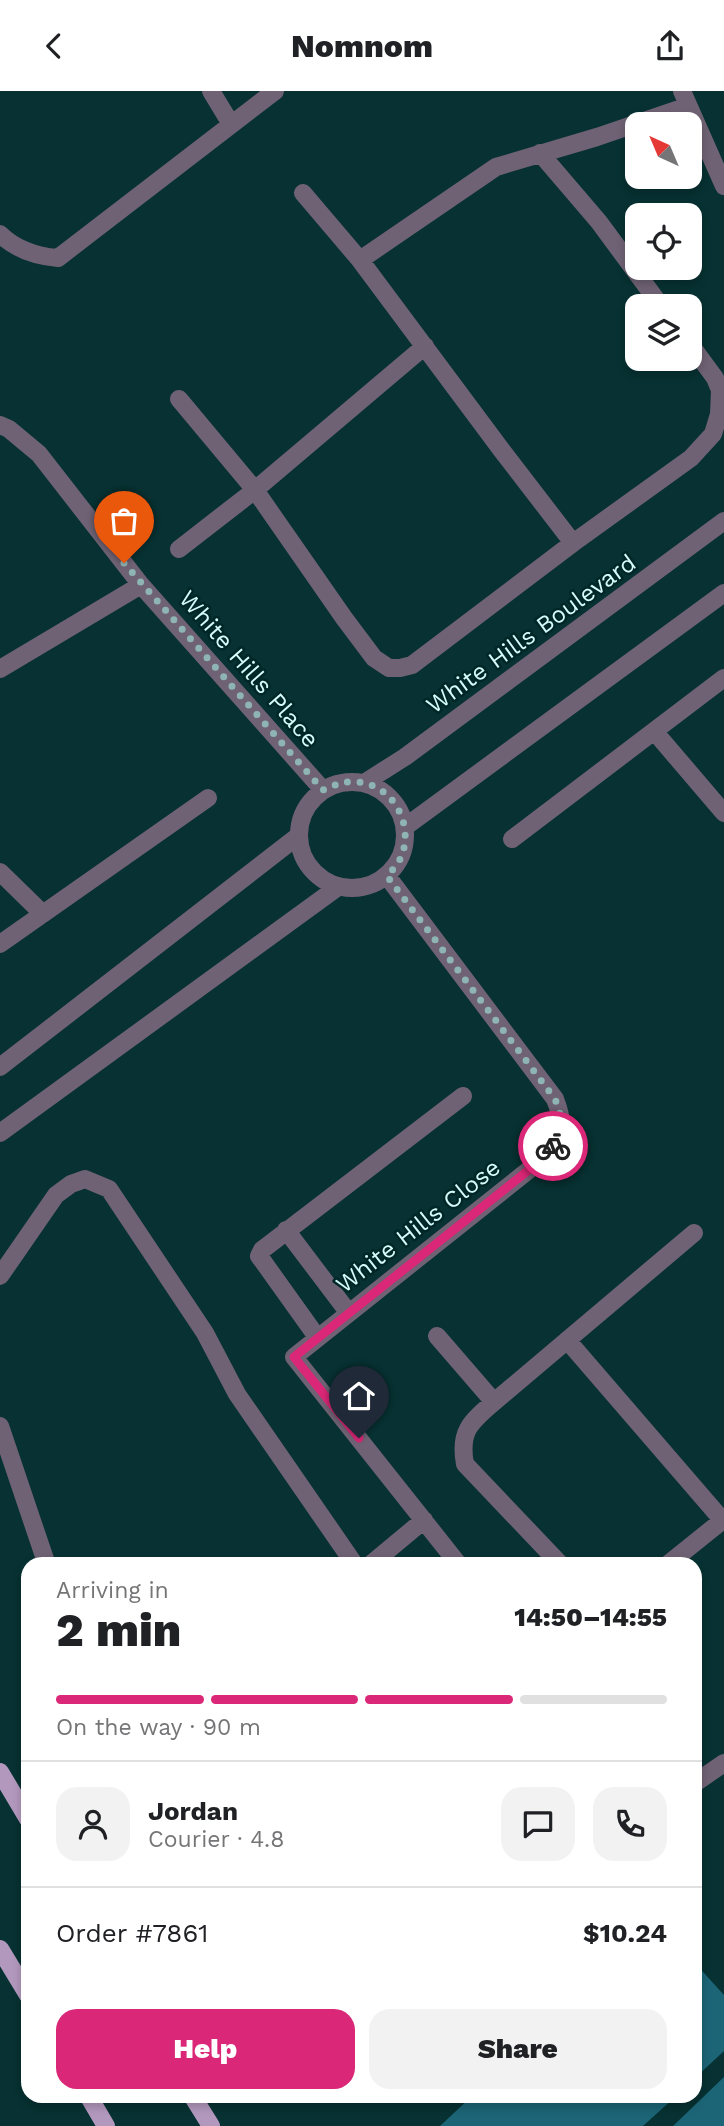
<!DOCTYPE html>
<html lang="en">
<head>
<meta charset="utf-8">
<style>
	body { margin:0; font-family:"Work Sans",sans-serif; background:#f2f2f2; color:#202124; height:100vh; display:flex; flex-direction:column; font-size:26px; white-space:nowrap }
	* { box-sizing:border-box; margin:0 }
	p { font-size:23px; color:#757577 }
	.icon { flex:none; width:38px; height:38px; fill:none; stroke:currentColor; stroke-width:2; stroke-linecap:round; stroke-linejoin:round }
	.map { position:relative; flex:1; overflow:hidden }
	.drawer { position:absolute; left:21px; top:1466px; width:681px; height:546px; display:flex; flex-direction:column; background:#fff; border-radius:21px; box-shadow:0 4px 10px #0003 }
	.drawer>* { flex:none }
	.needle { width:46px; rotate:316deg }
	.controls { position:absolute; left:625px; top:21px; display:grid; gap:14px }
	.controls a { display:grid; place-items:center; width:77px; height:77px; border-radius:14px; background:#fff; box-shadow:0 4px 10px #0003; font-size:35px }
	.pin { position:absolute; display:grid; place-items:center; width:60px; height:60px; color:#fff; margin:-72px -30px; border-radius:50% 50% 50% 0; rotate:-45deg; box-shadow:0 0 7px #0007 }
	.pin .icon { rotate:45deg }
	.courier { position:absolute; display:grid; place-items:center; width:70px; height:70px; margin:-35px; border:5px solid #db2777; border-radius:50%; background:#fff; color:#222; box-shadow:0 2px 9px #0007 }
	.summary em { font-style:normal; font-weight:800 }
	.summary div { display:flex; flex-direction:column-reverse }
	.summary { display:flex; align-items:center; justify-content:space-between; height:119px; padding:0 35px }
	h1 { font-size:46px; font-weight:800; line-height:52px }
	.bar { display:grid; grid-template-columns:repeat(4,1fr); gap:10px 7px; align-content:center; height:84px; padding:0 35px }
	.bar i { height:9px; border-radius:5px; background:#e0e0e0 }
	.bar .on { background:#db2777 }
	.bar p { grid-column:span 4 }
	.line { display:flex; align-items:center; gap:18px; padding:0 35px; border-top:2px solid #e0e0e0 }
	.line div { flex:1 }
	.round { display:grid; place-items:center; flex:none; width:74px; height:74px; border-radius:21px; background:#f2f2f2 }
	.primary-button { display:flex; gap:14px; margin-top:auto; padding:14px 35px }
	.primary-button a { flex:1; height:80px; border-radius:21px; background:#db2777; color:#fff; font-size:28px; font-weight:800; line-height:80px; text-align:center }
	.primary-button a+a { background:#f2f2f2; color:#202124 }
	header { display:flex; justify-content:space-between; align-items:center; height:91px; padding:0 35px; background:#fff; font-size:32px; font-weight:800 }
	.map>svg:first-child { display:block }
	.building { fill:#1c6576 }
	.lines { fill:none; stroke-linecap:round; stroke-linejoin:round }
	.minor { stroke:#6f6274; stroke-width:18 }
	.major { stroke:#b398be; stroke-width:18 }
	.done { stroke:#8eb4b4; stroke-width:7; stroke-dasharray:0 12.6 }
	.route { stroke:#db2777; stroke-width:9 }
	.labels { text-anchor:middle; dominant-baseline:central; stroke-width:5; stroke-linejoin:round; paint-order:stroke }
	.street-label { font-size:24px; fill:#d7fbfa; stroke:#002728 }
</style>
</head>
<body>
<header><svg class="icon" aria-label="back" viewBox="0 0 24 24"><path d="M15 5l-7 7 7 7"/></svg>Nomnom<svg class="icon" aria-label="share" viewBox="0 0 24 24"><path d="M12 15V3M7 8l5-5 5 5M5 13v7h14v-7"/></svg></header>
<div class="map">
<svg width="724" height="2035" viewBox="0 0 724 2035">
	<rect width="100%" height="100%" fill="#073132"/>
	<path class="building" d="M695,1872L724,1904V1960L695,1987Z
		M724,1986V2035H673Z
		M471,2006H675L643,2035H440Z"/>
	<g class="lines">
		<path class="minor" d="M211,0L231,33
			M682,0L724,95
			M540,62L599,131L661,215
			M303,102L360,169L503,361L573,452
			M0,143C16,159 36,165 58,167L275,0
			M360,169L496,76L597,46L688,15
			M179,308L255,399L344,527L374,567L389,577H400L412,574L573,452L691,367L713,343L719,323L720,299L715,287L690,253
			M0,334L9,338L39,363L141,494L323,699
			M179,458L255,399L425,255
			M0,578L141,494
			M654,640L724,722
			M299 744a53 53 0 1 1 106 0a53 53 0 1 1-106 0Z
			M364,692L405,666L724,430
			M405,736L724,502
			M512,748L724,587
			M0,781L43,823
			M387,785L555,1008C566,1036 562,1043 545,1066L294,1266L459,1474
			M0,853L208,707
			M0,976L298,745
			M0,1042L338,796
			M286,1139L348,1221
			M0,1185L56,1104L71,1093L85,1088L109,1098L205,1242L237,1303L355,1474
			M437,1245L494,1311
			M317,1246L262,1169L259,1165L262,1159L463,1005
			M567,1249L724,1431
			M0,1335L47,1474
			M370,1474L424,1429
			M561,1474L465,1373C459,1341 470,1331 494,1311L694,1142
			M667,1474L723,1429
			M695,1692L724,1672"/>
		<path class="major" d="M0,1681L28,1728
			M0,1858L28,1904
			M89,2006L106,2035
			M193,2006L211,2035"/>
	</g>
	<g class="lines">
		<path class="done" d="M124,472L323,699C333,695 343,690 354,691C394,691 418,738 398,772C395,776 391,781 387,785L555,1008C562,1026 565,1039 553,1055"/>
		<path class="route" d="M359,1347L294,1266L545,1066L553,1055"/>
	</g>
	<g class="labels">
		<g class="street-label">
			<text transform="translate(531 543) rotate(-36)">White Hills Boulevard</text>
			<text transform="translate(249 578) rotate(49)">White Hills Place</text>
			<text transform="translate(418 1135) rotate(-38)">White Hills Close</text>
		</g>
	</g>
</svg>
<div class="controls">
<a><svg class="needle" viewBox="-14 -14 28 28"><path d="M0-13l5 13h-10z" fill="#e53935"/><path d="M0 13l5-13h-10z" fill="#757577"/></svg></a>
<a><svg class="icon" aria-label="locate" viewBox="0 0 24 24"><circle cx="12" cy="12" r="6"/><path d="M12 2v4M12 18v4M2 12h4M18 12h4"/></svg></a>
<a><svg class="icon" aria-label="layers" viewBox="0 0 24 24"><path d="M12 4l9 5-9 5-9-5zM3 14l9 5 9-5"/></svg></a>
</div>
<div class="pin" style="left:124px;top:472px;background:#ea580c"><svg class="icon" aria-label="bag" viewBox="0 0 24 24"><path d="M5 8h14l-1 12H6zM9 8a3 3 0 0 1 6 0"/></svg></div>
<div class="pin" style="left:359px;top:1347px;background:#1f2937"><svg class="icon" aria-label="home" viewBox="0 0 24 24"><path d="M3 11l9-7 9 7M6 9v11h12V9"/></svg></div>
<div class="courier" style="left:553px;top:1055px"><svg class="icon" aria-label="bike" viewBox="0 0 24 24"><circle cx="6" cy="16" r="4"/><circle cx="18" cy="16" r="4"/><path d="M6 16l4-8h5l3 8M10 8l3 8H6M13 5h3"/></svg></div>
<section class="drawer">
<div class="summary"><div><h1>2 min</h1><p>Arriving in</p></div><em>14:50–14:55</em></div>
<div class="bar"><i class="on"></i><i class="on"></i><i class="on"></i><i></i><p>On the way · 90 m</p></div>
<div class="line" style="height:126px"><a class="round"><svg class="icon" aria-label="person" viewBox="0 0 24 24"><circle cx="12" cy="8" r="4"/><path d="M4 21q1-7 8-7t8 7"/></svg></a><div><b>Jordan</b><p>Courier · 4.8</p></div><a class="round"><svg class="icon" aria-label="chat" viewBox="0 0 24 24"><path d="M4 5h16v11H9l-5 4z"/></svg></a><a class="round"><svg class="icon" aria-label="phone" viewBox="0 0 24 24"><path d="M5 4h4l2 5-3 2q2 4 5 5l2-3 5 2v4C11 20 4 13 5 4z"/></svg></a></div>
<div class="line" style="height:91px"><div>Order #7861</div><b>$10.24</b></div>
<div class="primary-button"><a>Help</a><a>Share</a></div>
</section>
</div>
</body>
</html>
